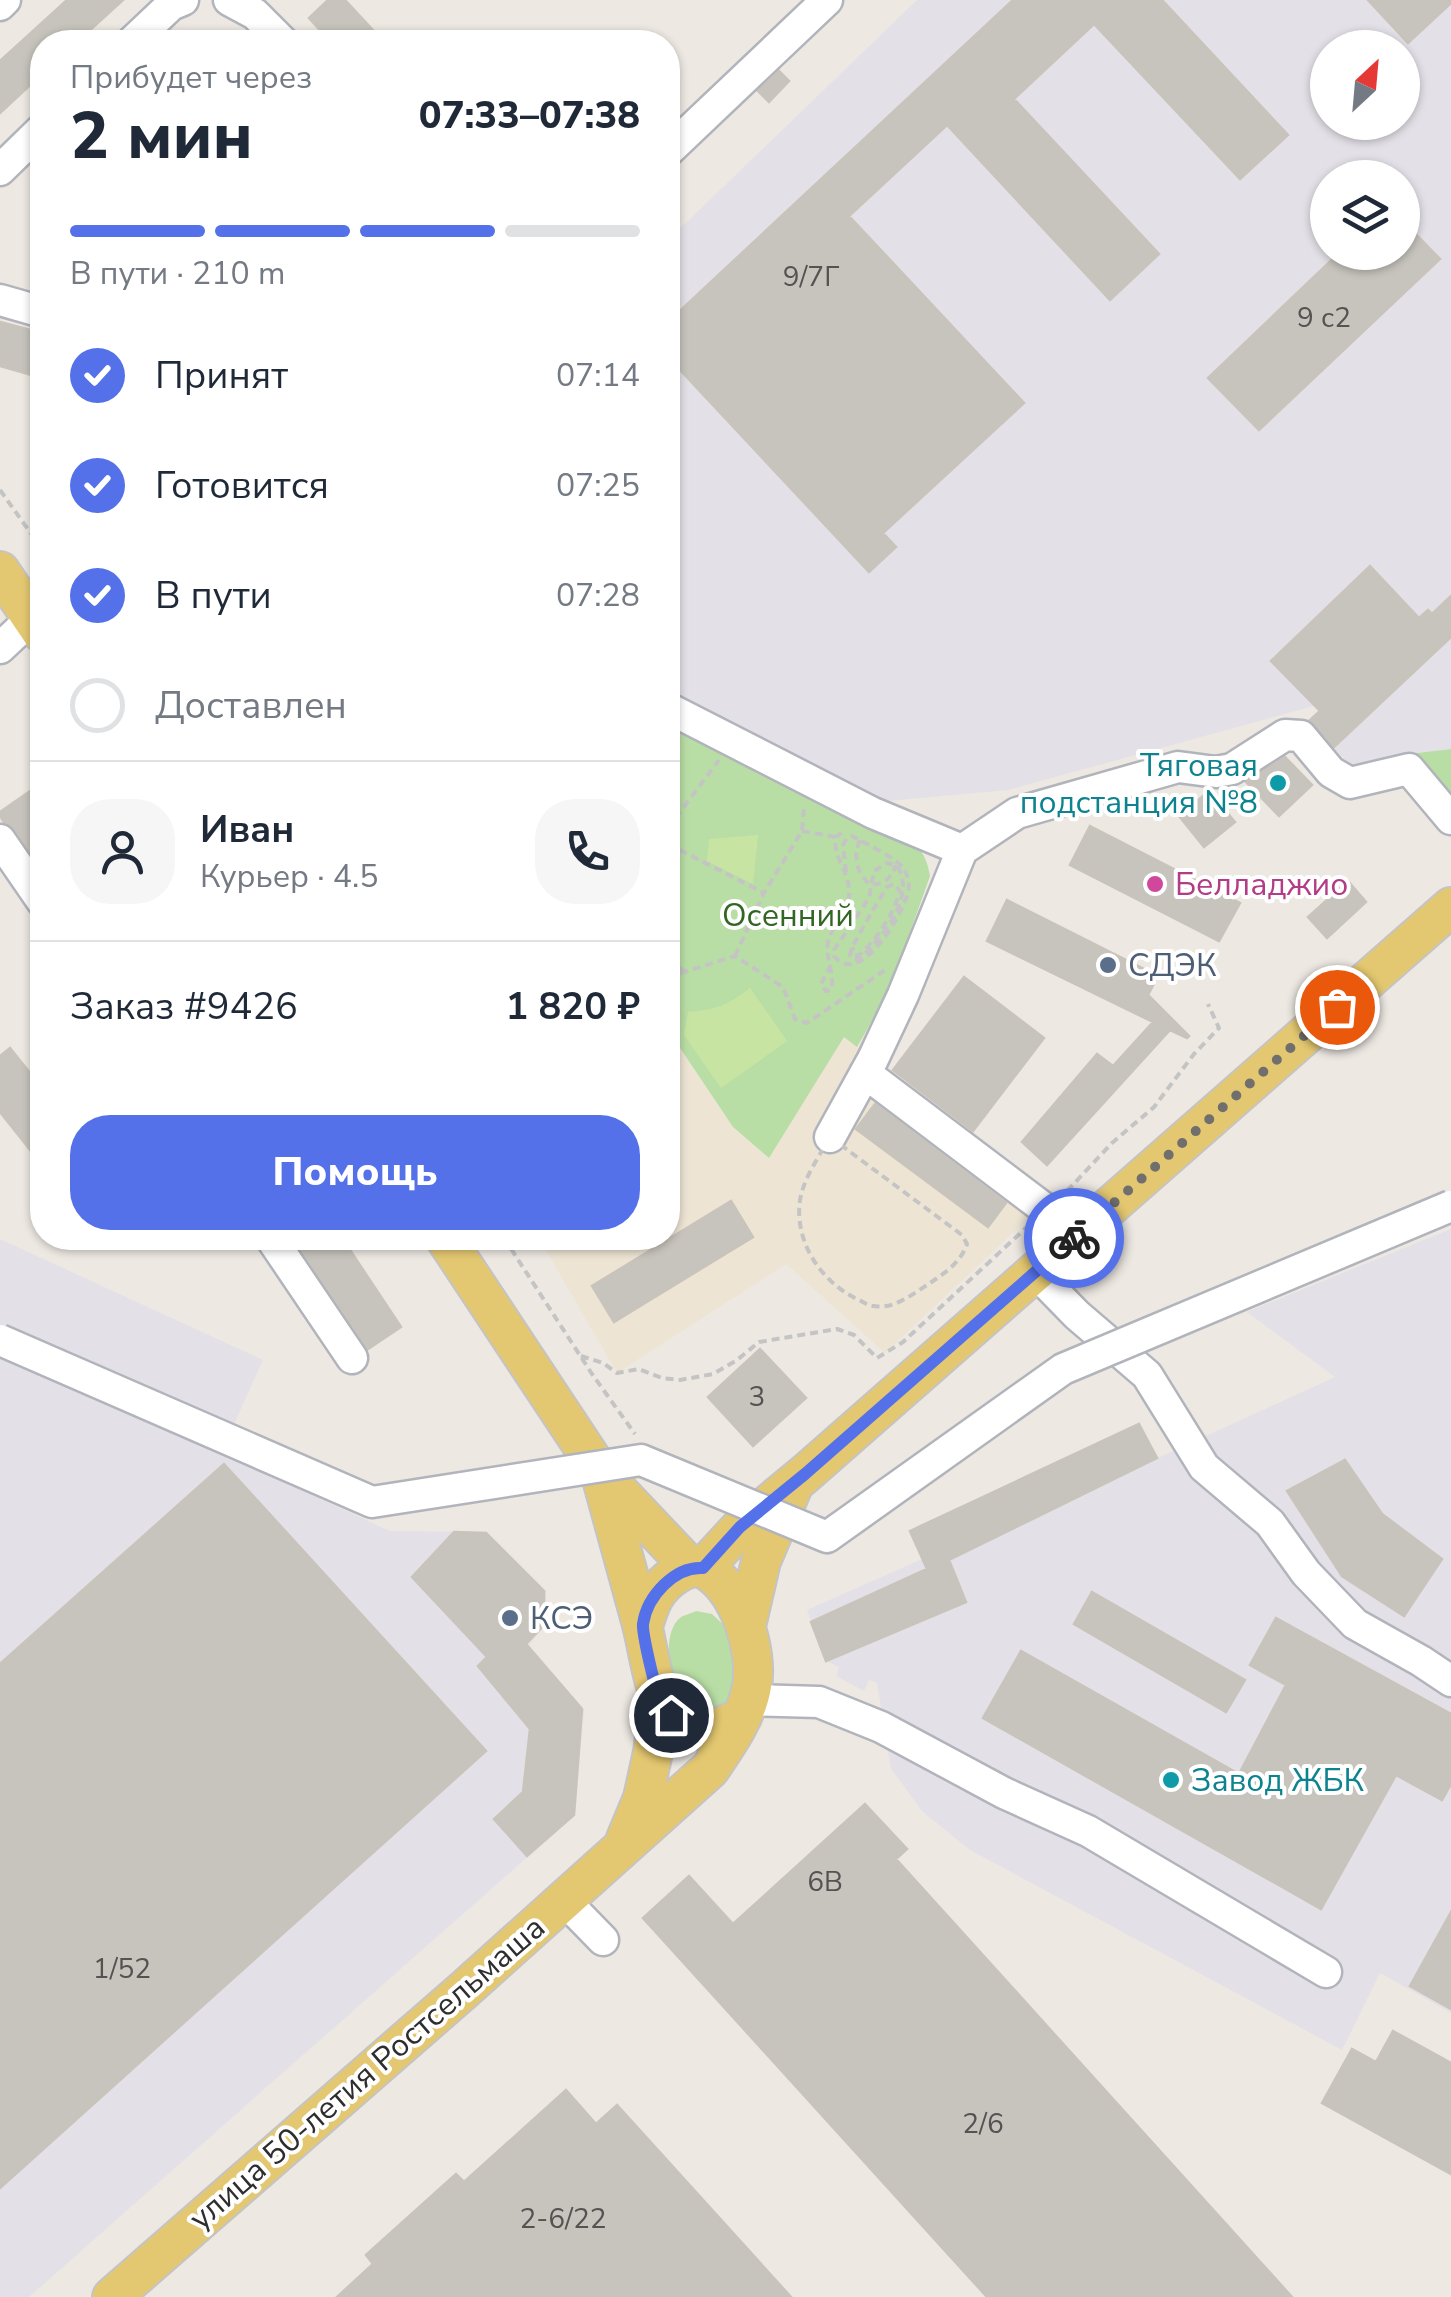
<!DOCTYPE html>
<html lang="ru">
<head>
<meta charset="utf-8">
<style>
	body { margin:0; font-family:"Nunito Sans",sans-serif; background:#f6f6f7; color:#1f2937; height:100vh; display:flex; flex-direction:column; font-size:38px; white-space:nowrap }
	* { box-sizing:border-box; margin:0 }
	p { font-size:32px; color:#747a83 }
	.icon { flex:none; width:55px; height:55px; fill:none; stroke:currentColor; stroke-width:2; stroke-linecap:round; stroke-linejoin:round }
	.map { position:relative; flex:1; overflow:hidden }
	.panel { position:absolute; left:30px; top:30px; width:650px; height:1220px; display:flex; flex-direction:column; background:#fff; border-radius:40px; box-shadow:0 2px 8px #0004 }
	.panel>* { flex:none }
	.needle { width:65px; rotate:26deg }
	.tools { position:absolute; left:1310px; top:30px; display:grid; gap:20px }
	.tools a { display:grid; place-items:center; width:110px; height:110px; border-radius:50%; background:#fff; box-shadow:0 2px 8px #0004; font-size:50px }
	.pin { position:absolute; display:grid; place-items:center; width:85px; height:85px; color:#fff; margin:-42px; border:5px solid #fff; border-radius:50%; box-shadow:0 2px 10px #0007 }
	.courier { position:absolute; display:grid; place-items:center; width:100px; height:100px; margin:-50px; border:8px solid #5471e9; border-radius:50%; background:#fff; color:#222; box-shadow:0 2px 12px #0007 }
	.head em { font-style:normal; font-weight:800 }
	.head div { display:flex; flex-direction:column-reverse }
	.head { display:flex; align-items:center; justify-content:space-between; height:170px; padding:0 40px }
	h1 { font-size:65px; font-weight:800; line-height:75px }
	.bar { display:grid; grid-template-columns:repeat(4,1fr); gap:15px 10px; align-content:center; height:120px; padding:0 40px }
	.bar i { height:12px; border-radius:8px; background:#e0e1e3 }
	.bar .on { background:#5471e9 }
	.bar p { grid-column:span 4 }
	.line { display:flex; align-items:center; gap:25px; padding:0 40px; border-top:2px solid #e0e1e3 }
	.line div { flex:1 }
	.round { display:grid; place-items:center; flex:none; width:105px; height:105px; border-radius:40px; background:#f6f6f7 }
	ol { padding:0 40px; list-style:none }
	li { display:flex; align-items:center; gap:30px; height:110px }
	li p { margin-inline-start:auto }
	li .icon { padding:10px; border-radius:50%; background:#5471e9; color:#fff; stroke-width:4 }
	li:last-child { color:#747a83 }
	li i { width:55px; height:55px; border:5px solid #e0e1e3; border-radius:50% }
	.action { display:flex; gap:20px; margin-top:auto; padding:20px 40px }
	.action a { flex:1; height:115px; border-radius:40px; background:#5471e9; color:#fff; font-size:40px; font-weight:800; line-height:115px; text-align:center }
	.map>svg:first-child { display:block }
	.industrial { fill:#e3e1e7; fill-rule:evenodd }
	.education { fill:#ede4d4 }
	.green { fill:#b9dea5 }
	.pitch { fill:#c8e4a2 }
	.building { fill:#c7c3bd; stroke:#c9c4bb; stroke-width:2.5 }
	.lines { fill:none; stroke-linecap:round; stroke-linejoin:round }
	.minor-casing { stroke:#b2b4bc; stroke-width:35 }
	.major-casing { stroke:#c4c4c4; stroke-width:42 }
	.path { stroke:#c4c4c4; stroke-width:4; stroke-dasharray:8 5; stroke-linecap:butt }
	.minor { stroke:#fff; stroke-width:30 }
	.major { stroke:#e4c871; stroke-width:38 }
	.minor-bridge-casing { stroke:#b2b4bc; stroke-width:35; stroke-linecap:butt }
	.minor-bridge { stroke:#fff; stroke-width:30 }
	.done { stroke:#716f6d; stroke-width:10; stroke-dasharray:0 18 }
	.route { stroke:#5471e9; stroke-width:12 }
	.culture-dot { fill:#0f9aa8; stroke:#fff; stroke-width:4 }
	.hotel-dot { fill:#d1479c; stroke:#fff; stroke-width:4 }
	.service-dot { fill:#5c6f8a; stroke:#fff; stroke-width:4 }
	.labels { text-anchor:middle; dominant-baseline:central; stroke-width:8; stroke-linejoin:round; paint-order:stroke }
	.number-label { font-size:28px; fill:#545352 }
	.culture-label { font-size:32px; fill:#0d838f; stroke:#fff; text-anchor:end }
	.hotel-label { font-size:32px; fill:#b23c85; stroke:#fff; text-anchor:start }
	.park-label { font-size:32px; fill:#326623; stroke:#fff }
	.service-label { font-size:32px; fill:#4e5e75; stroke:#fff; text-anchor:start }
	.street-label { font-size:32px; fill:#2e2e2e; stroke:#fff }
</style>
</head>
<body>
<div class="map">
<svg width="1451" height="2297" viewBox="0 0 1451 2297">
	<rect width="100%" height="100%" fill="#ede8e2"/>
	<path class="industrial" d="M917,0H1451V749L1409,754L1353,767L1308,722L1320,711L1314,706L1008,790L866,803L668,692V240ZM1328,48H1402V122H1328ZM1328,178H1402V252H1328Z
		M1451,1229V2013L1380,1973L1342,2050L970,1850L923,1812L891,1769L877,1683L869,1680L864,1691L836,1676L839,1667L826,1661L807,1610L922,1559L910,1531L1139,1424L1158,1458L1335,1377L1247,1312Z
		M0,1239L263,1360L221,1453L390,1531L487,1532L546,1591L545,1626L529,1645L584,1710L575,1815L29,2297H0Z"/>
	<path class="education" d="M671,1035L733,1127L768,1158L844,1036L1049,1199L885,1353L786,1264L617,1373L539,1238H668V1038Z"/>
	<path class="green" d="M668,719L909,838C922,850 927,858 930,876C909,935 890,993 857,1047L844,1037L769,1158L733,1127L672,1036L668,1038Z
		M1451,749V805L1409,754Z
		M696,1611L712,1614L728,1629L735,1678L727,1710L704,1719L674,1697C672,1675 660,1634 681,1617C682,1616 695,1612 696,1611Z"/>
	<path class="pitch" d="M758,835L753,884L707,861L709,839Z
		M750,988L787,1041L721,1088L684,1035L688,1012C713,1011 731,1004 750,988Z"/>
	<path class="building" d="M67,0H123L77,42H42V74L0,113V61Z
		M328,0H345L384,42H331L309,18Z
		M1013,0H1162L1288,135L1240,179L1094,24L1014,99L1159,254L1110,300L947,125L849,216L1024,403L883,533L896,547L869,572L668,357V322Z
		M1368,0H1451V3L1408,43Z
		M779,71L789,81L769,102L758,91Z
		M1402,220L1440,259L1259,430L1208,378L1340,252H1402Z
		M0,322L42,333V378L0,366Z
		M1370,566L1419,618L1428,610L1432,614L1451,596V637L1334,747L1310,720L1320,711L1271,661Z
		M1285,757L1312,785L1279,816L1246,782Z
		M33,789L42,803V869L15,829L4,822L0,816V812Z
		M1209,791L1235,822L1204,847L1179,816Z
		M1090,826L1240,903L1219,941L1070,865Z
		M1348,881L1366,902L1327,938L1308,917Z
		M1007,900L1158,976L1148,995L1189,1036L1187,1038L1170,1030L1047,1165L1022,1142L1097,1054L1113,1066L1153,1022L987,941Z
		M964,977L1044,1038L973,1131L893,1070Z
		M10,1048L42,1088V1165L0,1112V1056Z
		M875,1104L1006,1203L988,1227L856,1129Z
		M731,1201L753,1237L614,1322L592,1286Z
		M293,1238H342L401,1327L368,1349Z
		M760,1349L806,1398L753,1446L708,1397Z
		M1139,1424L1157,1458L949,1560L966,1602L826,1661L811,1622L927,1569L910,1531Z
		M1345,1460L1382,1514L1442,1559L1404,1616L1342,1576L1287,1491Z
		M224,1464L486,1751L0,2188V1664Z
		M454,1532L486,1533L544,1591V1625L526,1644L582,1709L574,1815L527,1856L494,1819L523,1792L530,1729L478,1666L487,1657L412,1577Z
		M1092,1592L1245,1680L1226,1712L1074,1624Z
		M1276,1618L1451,1714V1784L1442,1800L1396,1775L1321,1909L983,1718L1021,1651L1239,1774L1286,1685L1250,1665Z
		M865,1804L907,1849L896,1859L1292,2297H987L643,1918L689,1876L733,1924Z
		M1451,1912V2009L1410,1986Z
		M1393,2031L1451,2063V2174L1322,2103L1352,2049L1376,2062Z
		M566,2090L596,2124L617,2105L791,2297H337L373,2264L366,2255L456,2174L464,2182Z"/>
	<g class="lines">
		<g class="minor-casing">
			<path id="minor" d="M229,0L255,14L283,42
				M0,5L5,0
				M132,42L171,5L183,0
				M668,151L827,0
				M0,170L42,129
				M0,300L42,312
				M0,648L32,618
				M668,708L873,813L962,850L1017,813L1178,767L1216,772L1232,769L1285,735L1301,736L1331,772L1350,783L1409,769L1451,819
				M0,840L42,901
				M865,1073L1041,1206L1080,1233
				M830,1137L873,1059L903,995L962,850
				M271,1238L352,1358
				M1035,1272L1077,1315L1147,1375L1204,1467L1270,1523L1306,1573L1355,1624L1421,1661L1451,1681
				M749,1700L819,1702L881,1727L1004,1793L1088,1831L1326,1972
				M564,1900L603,1940"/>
		</g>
		<g class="major-casing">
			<path id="major" d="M0,571L42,633
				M445,1238L600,1472L690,1567
				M602,1479C615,1526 628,1574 641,1621C649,1648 652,1696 672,1716C696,1739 716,1730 742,1717
				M703,1568L741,1527L805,1474L1451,907
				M746,1626L761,1561L793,1486
				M625,1841L643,1798L653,1752L660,1701
				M112,2297L465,1989L710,1769C727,1744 747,1716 752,1686C758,1650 739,1587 704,1569C687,1561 662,1583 654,1597C649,1606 646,1616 643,1626"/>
		</g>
		<path class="path" d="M0,490L42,549
			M668,828L719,760
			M802,831L836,837
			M860,840C853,857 856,871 869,884C883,886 891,879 896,865
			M668,844L764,893
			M846,872L843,845L847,838L852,836C864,843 897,858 904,869C908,876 910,885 908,892C903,914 860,989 834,956V950L869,898L874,871L887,863L897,866C917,896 882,939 859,959H853L850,955L852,947L873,910L887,887L894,884L900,891C893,915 878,938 859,955H855L852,947
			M735,956L764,893L802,831L804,808
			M668,959L684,971
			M831,965L821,984L826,991L831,990C835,974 825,958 828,942C832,923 850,916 849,891C849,871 832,856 836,837L846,830
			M668,977L735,956L783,987L795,1019L807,1023L885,970
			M830,1137L962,1235L967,1244C961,1262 945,1273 930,1283C914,1293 894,1310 874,1306C868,1306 864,1302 859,1300C822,1283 794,1243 800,1200C804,1177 819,1157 830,1137Z
			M1067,1191L1112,1143L1154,1107L1194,1054L1219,1028L1208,1004
			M504,1238L592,1374L635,1434
			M581,1356L603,1363L617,1373L639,1369L662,1378L680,1380L713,1374L737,1360L759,1342L837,1329L854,1335L877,1358L903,1342L1027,1227"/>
		<use href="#minor" class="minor"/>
		<use href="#major" class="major"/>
		<g class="minor-bridge-casing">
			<path id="minor-bridge" d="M0,1340L372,1502L641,1460L827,1537L1063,1369L1451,1206"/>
		</g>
		<use href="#minor-bridge" class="minor-bridge"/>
	</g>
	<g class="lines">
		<path class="done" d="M1074,1238L1337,1007"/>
		<path class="route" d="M671,1715C668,1711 664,1707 661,1702C656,1694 642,1633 643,1624C647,1596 675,1566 703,1568L740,1527L805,1474L1074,1238"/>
	</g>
	<g class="culture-dot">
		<circle cx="1278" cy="783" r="10"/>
		<circle cx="1171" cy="1780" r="10"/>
	</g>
	<circle class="hotel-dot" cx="1155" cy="884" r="10"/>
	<g class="service-dot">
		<circle cx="1108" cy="965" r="10"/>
		<circle cx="510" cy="1618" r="10"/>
	</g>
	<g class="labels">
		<g class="number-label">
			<text x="811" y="277">9/7Г</text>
			<text x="1324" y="318">9 с2</text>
			<text x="757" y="1397">3</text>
			<text x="825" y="1882">6В</text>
			<text x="122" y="1969">1/52</text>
			<text x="983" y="2124">2/6</text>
			<text x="563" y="2219">2-6/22</text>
		</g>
		<g class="culture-label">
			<text x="1258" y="765">Тяговая<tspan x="1258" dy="37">подстанция №8</tspan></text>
			<text x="1191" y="1780" text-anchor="start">Завод ЖБК</text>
		</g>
		<g class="hotel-label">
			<text x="1175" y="884">Белладжио</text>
		</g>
		<g class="park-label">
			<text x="788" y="915">Осенний</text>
		</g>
		<g class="service-label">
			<text x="1128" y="965">СДЭК</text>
			<text x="530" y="1618">КСЭ</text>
		</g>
		<g class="street-label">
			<text transform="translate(367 2073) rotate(-41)">улица 50-летия Ростсельмаша</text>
		</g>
	</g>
</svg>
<div class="tools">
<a><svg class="needle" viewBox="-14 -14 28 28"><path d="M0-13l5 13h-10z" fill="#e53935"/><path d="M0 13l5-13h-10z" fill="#747a83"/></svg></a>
<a><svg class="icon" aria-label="layers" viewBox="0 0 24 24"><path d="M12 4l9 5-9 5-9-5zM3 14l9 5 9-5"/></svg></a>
</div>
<div class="pin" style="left:1337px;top:1007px;background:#ea580c"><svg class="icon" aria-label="bag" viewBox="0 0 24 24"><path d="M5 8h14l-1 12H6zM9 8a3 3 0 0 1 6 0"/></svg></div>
<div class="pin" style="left:671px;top:1715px;background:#1f2937"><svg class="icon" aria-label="home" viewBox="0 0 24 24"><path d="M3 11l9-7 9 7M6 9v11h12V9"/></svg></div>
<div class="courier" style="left:1074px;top:1238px"><svg class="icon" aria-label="bike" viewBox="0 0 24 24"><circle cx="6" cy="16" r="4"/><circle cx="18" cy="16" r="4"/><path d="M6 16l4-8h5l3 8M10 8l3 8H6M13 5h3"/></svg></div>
<section class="panel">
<div class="head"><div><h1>2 мин</h1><p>Прибудет через</p></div><em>07:33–07:38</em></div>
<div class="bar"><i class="on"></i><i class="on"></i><i class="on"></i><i></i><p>В пути · 210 m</p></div>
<ol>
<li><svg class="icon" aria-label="check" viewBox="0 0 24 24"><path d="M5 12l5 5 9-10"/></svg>Принят<p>07:14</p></li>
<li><svg class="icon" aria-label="check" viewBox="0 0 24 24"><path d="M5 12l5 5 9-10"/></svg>Готовится<p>07:25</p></li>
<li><svg class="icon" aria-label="check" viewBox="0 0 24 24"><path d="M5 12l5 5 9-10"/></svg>В пути<p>07:28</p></li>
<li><i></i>Доставлен</li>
</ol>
<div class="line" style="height:180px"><a class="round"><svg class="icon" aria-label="person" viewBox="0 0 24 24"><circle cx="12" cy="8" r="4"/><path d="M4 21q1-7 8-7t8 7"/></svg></a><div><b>Иван</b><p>Курьер · 4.5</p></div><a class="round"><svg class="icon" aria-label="phone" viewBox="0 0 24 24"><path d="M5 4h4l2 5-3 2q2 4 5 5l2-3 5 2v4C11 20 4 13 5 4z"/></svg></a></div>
<div class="line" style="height:130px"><div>Заказ #9426</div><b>1 820 ₽</b></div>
<div class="action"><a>Помощь</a></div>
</section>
</div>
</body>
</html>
